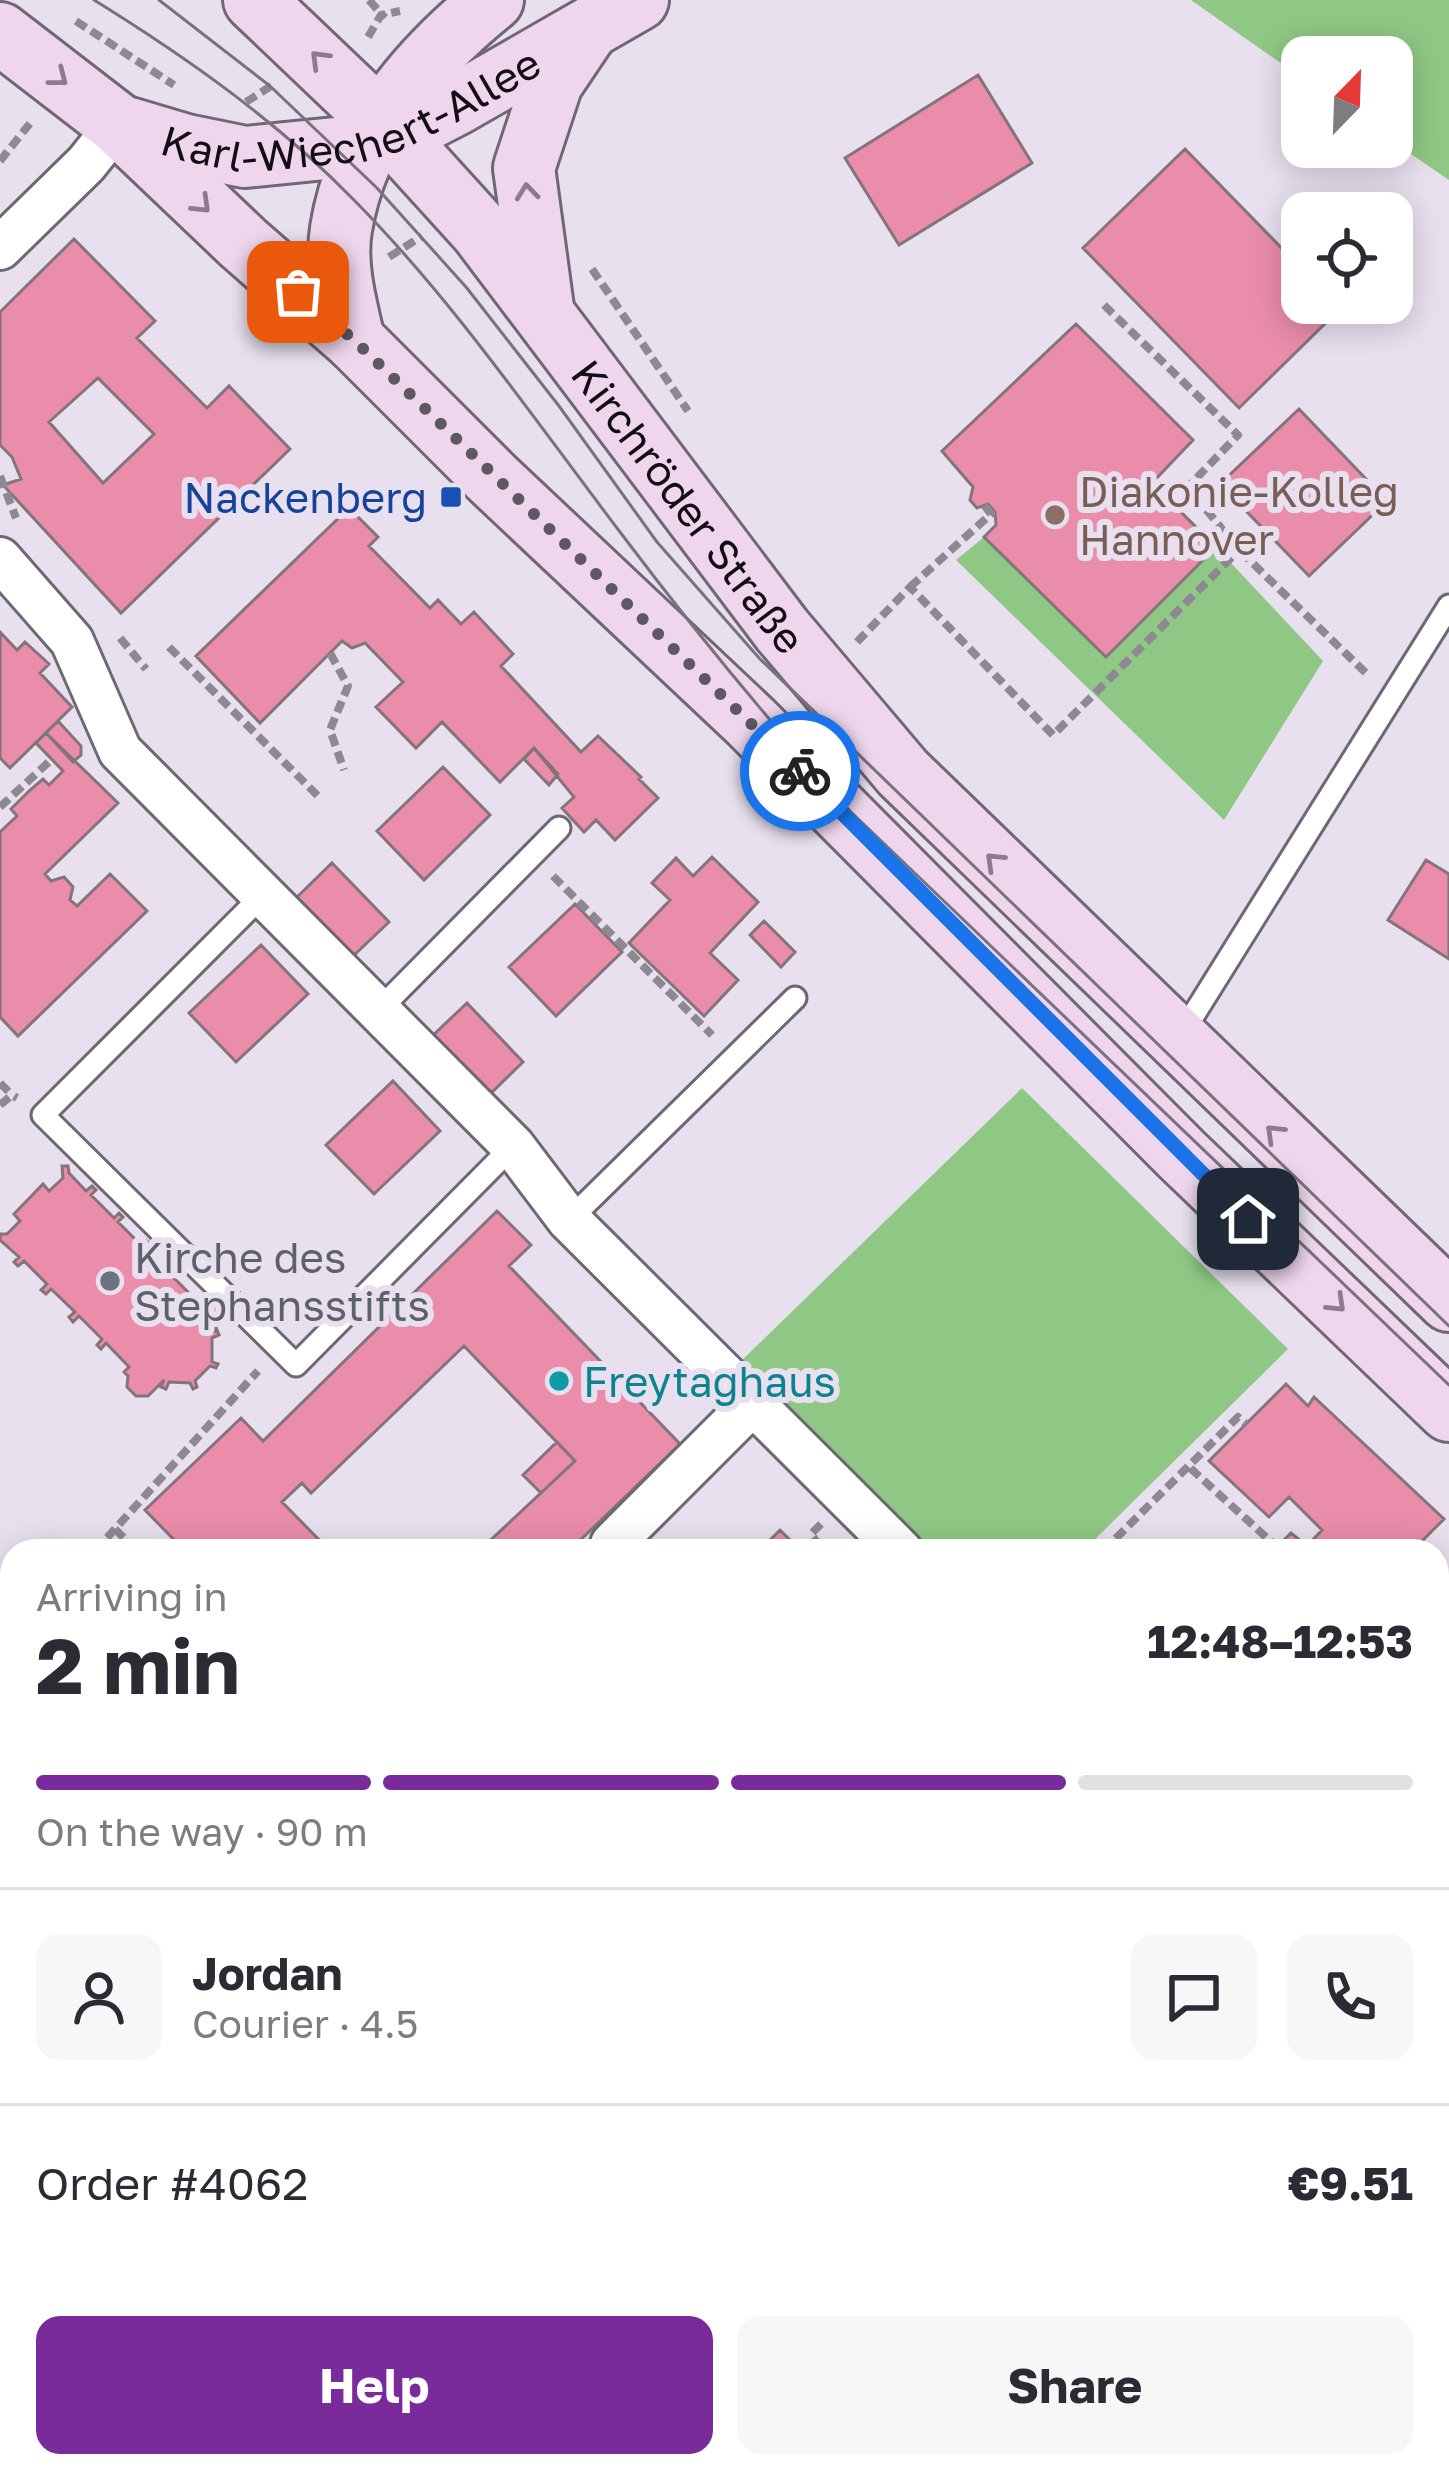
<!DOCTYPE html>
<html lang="en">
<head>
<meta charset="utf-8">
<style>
	body { margin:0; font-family:"Golos Text",sans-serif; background:#f7f7f7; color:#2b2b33; height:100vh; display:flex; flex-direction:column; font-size:45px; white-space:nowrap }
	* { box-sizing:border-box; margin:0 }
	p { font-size:39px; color:#7c7c81 }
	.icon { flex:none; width:66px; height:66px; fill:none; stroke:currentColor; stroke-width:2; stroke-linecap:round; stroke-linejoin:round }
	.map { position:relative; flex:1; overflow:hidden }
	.sheet { position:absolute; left:0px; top:1539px; width:1449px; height:939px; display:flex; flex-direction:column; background:#fff; border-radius:36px 36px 0 0; box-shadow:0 6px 30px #0003 }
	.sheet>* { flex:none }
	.needle { width:78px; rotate:23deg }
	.buttons { position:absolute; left:1281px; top:36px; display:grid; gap:24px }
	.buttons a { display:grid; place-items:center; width:132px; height:132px; border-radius:24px; background:#fff; box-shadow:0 6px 30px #0003; font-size:60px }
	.pin { position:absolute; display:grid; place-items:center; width:102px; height:102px; color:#fff; margin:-51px; border-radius:24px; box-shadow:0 6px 18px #0006 }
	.courier { position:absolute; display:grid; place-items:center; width:120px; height:120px; margin:-60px; border:9px solid #1a73e8; border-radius:50%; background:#fff; color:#222; box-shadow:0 3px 15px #0007 }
	.headline em { font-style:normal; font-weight:700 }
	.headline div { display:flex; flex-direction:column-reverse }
	.headline { display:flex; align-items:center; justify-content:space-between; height:204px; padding:0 36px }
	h1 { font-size:78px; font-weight:700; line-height:90px }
	.bar { display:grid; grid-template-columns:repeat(4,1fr); gap:18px 12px; align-content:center; height:144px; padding:0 36px }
	.bar i { height:15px; border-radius:9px; background:#e1e1e2 }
	.bar .selected { background:#792a9b }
	.bar p { grid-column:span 4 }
	.line { display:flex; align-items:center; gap:30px; padding:0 36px; border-top:3px solid #e1e1e2 }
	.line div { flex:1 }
	.round { display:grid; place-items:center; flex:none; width:126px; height:126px; border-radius:24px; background:#f7f7f7 }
	.cta { display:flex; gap:24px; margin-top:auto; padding:24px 36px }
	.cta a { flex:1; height:138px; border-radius:24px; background:#792a9b; color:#fff; font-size:48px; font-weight:700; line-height:138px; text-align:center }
	.cta a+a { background:#f7f7f7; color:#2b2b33 }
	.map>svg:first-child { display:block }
	.green { fill:#8fc884 }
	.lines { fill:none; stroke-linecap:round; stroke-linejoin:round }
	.stream { stroke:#6789d2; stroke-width:14 }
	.building { fill:#ea8daa; stroke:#847478; stroke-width:3; fill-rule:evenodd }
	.lane-casing { stroke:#6e6774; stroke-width:27 }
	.street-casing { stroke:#6e6774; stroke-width:48 }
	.secondary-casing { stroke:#6e6774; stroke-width:66 }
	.path { stroke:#8e8893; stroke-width:8; stroke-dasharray:12 6; stroke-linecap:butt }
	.lane { stroke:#fff; stroke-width:21 }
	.street { stroke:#fff; stroke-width:42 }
	.secondary { stroke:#efd6ec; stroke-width:60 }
	.tram { stroke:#77727c; stroke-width:3 }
	.oneway { stroke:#8c7c8b }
	.done { stroke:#5d5861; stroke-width:12; stroke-dasharray:0 21.6 }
	.route { stroke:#1a73e8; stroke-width:15 }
	.transit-dot { fill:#1a4fb4; stroke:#e8e0ef; stroke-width:4.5 }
	.education-dot { fill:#8d6e63; stroke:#e8e0ef; stroke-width:4.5 }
	.worship-dot { fill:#6b7280; stroke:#e8e0ef; stroke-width:4.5 }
	.culture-dot { fill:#0f9aa8; stroke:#e8e0ef; stroke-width:4.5 }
	.labels { text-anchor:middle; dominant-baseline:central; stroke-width:12; stroke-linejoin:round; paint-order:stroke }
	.street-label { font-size:42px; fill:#120f14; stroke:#e8e0ef }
	.education-label { font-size:42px; fill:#785e54; stroke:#e8e0ef; text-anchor:start }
	.transit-label { font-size:42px; fill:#164399; stroke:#e8e0ef; text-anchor:end }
	.worship-label { font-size:42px; fill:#5b616d; stroke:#e8e0ef; text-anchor:start }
	.culture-label { font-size:42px; fill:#0d838f; stroke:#e8e0ef; text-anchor:start }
</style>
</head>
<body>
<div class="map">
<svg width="1449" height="2477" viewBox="0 0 1449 2477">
	<rect width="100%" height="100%" fill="#e8e0ef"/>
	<path class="green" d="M1191,0H1449V180L1392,141V57H1302V78Z
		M984,537L1106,656L1216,547L1323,661L1224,820L956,560Z
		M1022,1088L1288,1349L1083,1551H916L737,1365Z
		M0,1713L12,1721V2466H1268L1284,2477H0Z"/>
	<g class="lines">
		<path class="stream" d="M0,1772L12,1779
			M1148,2466L1162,2477"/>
	</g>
	<path class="building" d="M978,75L1032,163L899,245L845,158Z
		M1185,149L1302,269V303H1336L1341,308L1239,408L1083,248Z
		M74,239L155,321L137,338L207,408L229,386L290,449L121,613L3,485L21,479L12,457L0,445V312ZM98,378L154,434L103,483L49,422Z
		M1076,324L1193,440L1152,483L1216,547L1106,657L984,537L996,525L995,512L988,504L977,508L970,500L973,487L942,451Z
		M1299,409L1387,501L1309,576L1220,484Z
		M349,508L378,537L369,546L430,608L438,600L461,624L474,612L513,654L501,666L581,752L598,736L641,777L639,779L658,798L615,840L596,820L584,832L562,808L574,797L534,748L500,782L442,722L416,748L376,707L403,682L365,643L352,648L342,641L260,723L196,656Z
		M0,632L17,650L25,642L49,664L40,673L72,707L10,768L0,758Z
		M58,721L81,746V755L73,762L46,733Z
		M46,733L118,803L45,874L51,881L64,877L73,887L70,900L77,906L110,874L147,911L18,1036L0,1017V832L17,816L11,809L29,791L43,779L49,785L63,771L36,743Z
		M534,748L558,774L549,785L524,759Z
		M443,767L490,815L424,880L377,831Z
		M712,857L758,902L710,953L738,980L704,1016L629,943L670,900L652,883L676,858L693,876Z
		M1426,860L1449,874V959L1388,920Z
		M332,863L389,922L350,959L294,900Z
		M575,904L622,952L556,1016L509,967Z
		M764,921L795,952L781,967L750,935Z
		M261,945L308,994L236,1062L189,1013Z
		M467,1003L523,1062L485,1099L429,1039Z
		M393,1081L440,1131L374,1194L326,1145Z
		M62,1166H68L69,1173L86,1191L92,1186L96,1190L91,1195L114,1218L119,1213L123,1217L118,1222L141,1245L146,1240L150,1244L145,1249L169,1272L174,1268L178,1272L173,1277L196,1300L211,1293L231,1312L210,1333L217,1330L219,1335L212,1338V1362L218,1364L216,1368L210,1366L195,1381L197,1387L193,1389L190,1383L169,1382L166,1389L161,1387L164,1380L148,1396H136L127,1387L128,1376L124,1372L129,1367L106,1343L101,1349L97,1345L102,1339L79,1316L73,1322L69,1317L75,1312L51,1289L46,1294L41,1290L47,1284L24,1261L18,1266L14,1262L19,1257L0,1240V1234H7L20,1221L14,1214L43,1184L49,1191L63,1178Z
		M497,1211L531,1245L509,1266L680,1444L569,1551H479L575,1461L464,1346L311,1493L302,1483L282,1502L330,1551H185L145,1510L241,1418L263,1441Z
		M1286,1384L1308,1406L1314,1397L1444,1519L1412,1551H1273L1291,1533L1307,1546L1322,1530L1289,1497L1269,1517L1209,1461Z
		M557,1442L575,1461L541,1493L523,1475Z
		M780,1530L801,1551H759Z
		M1449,1695V1814L1437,1803V1708Z
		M1449,1960V2099L1437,2111V1972Z"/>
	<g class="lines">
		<g class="lane-casing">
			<path id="lane" d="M263,895L43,1115L296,1365L513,1146
				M378,1011L559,828
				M1181,1035L1449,606
				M569,1220L795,998"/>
		</g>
		<g class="street-casing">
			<path id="street" d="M0,248L86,164L118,124
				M0,559L72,641L120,751L513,1146L569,1220L901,1551
				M619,1551L612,1544L753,1403
				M1437,1633L1449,1621
				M1331,2466L1345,2477"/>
		</g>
		<g class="secondary-casing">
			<g id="secondary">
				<path id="s1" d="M254,0L381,121L480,230L782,630L903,773L1449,1301"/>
				<path d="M0,33L118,124L243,243L354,340L492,478L751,722L1181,1154L1449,1411"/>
				<path id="s2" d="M129,128L186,145L245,157L365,145L395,136L457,104L638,0"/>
				<path d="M543,308L524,168L552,83L587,31"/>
				<path d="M354,340C346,305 335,265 341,229C357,131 419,60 493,0"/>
			</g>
		</g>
		<path class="path" d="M369,0L385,18
			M76,21L174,85
			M368,37L381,15L400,11
			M246,102L274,84
			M0,161L31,122
			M389,257L422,236
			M592,269L688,411
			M1104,305L1238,435L1188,487L1239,550L1368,675
			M0,476L16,518
			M910,587L991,514L984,505
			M120,638L146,669
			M857,642L910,587L1053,735L1239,550
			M169,647L318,796
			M330,653L348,686L330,730L344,770
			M0,807L52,759
			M553,876L712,1035
			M0,1083L12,1095
			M0,1105L12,1095L17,1098
			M821,1524L811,1534L823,1551
			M115,1529L137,1551
			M1112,1545L1277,1547L1189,1467
			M95,1551L258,1371
			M1103,1551L1238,1417L1246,1424
			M0,1652L12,1639
			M0,1713L12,1721
			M1437,1851L1449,1863
			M0,1874L12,1881
			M1437,1924L1449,1913
			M0,2368L12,2372
			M139,2466L152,2477
			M925,2466L938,2477"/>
		<use href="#lane" class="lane"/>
		<use href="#street" class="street"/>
		<use href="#secondary" class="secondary"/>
		<path class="tram" d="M94,0C186,57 277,121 353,199C453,300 534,419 620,532C693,629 769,722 851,812L1449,1385
			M159,0L270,86L377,188L466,287L559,406L657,542L760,659L1449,1326"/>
	</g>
	<defs><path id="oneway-chevron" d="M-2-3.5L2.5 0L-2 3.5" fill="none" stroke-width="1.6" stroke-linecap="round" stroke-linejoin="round" transform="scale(3)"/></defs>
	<g class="oneway">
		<use href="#oneway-chevron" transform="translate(319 59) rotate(-135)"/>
		<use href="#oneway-chevron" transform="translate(59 78) rotate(38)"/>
		<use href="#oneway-chevron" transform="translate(527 192) rotate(-96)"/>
		<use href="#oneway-chevron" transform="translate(202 205) rotate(44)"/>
		<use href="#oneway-chevron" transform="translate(994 861) rotate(-136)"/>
		<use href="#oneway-chevron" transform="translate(1274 1133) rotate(-136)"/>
		<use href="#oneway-chevron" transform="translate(1337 1304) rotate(44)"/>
	</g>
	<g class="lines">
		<path class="done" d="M298,292L354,340L800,771"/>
		<path class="route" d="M800,771L1248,1219"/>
	</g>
	<rect class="transit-dot" x="439" y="485" width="24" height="24" rx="6"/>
	<circle class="education-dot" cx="1055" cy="515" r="12"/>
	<circle class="worship-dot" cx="110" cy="1281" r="12"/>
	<circle class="culture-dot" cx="559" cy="1381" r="12"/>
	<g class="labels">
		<g class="street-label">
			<text stroke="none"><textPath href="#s2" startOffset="234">Karl-Wiechert-Allee</textPath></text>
			<text stroke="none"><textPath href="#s1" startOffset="669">Kirchröder Straße</textPath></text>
		</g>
		<g class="education-label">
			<text x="1079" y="491">Diakonie-Kolleg<tspan x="1079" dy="48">Hannover</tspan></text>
		</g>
		<g class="transit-label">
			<text x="427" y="497">Nackenberg</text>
		</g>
		<g class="worship-label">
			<text x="134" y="1257">Kirche des<tspan x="134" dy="48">Stephansstifts</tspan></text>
		</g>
		<g class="culture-label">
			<text x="583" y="1381">Freytaghaus</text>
		</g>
	</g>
</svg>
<div class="buttons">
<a><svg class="needle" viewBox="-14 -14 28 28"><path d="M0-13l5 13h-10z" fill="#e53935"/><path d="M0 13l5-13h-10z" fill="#7c7c81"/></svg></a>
<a><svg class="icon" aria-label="locate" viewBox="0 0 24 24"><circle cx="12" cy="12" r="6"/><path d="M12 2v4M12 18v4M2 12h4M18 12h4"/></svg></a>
</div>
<div class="pin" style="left:298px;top:292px;background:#ea580c"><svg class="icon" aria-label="bag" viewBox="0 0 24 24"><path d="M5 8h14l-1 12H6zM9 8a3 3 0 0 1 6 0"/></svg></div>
<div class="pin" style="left:1248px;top:1219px;background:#1f2937"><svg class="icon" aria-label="home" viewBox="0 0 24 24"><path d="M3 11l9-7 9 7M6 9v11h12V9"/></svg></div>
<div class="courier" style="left:800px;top:771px"><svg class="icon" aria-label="bike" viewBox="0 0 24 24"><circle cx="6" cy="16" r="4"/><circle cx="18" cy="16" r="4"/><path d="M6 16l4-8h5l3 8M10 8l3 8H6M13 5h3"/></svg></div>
<section class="sheet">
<div class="headline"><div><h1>2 min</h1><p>Arriving in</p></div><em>12:48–12:53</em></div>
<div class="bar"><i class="selected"></i><i class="selected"></i><i class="selected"></i><i></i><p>On the way · 90 m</p></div>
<div class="line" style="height:216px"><a class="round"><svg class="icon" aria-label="person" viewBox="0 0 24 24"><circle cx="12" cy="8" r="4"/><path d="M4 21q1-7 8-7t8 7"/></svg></a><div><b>Jordan</b><p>Courier · 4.5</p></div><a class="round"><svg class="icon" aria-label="chat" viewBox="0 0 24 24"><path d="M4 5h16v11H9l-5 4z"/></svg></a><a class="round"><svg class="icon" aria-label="phone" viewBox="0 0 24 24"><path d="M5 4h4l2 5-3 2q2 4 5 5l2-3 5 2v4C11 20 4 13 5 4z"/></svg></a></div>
<div class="line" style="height:156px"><div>Order #4062</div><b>€9.51</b></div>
<div class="cta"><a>Help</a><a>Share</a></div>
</section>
</div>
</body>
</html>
